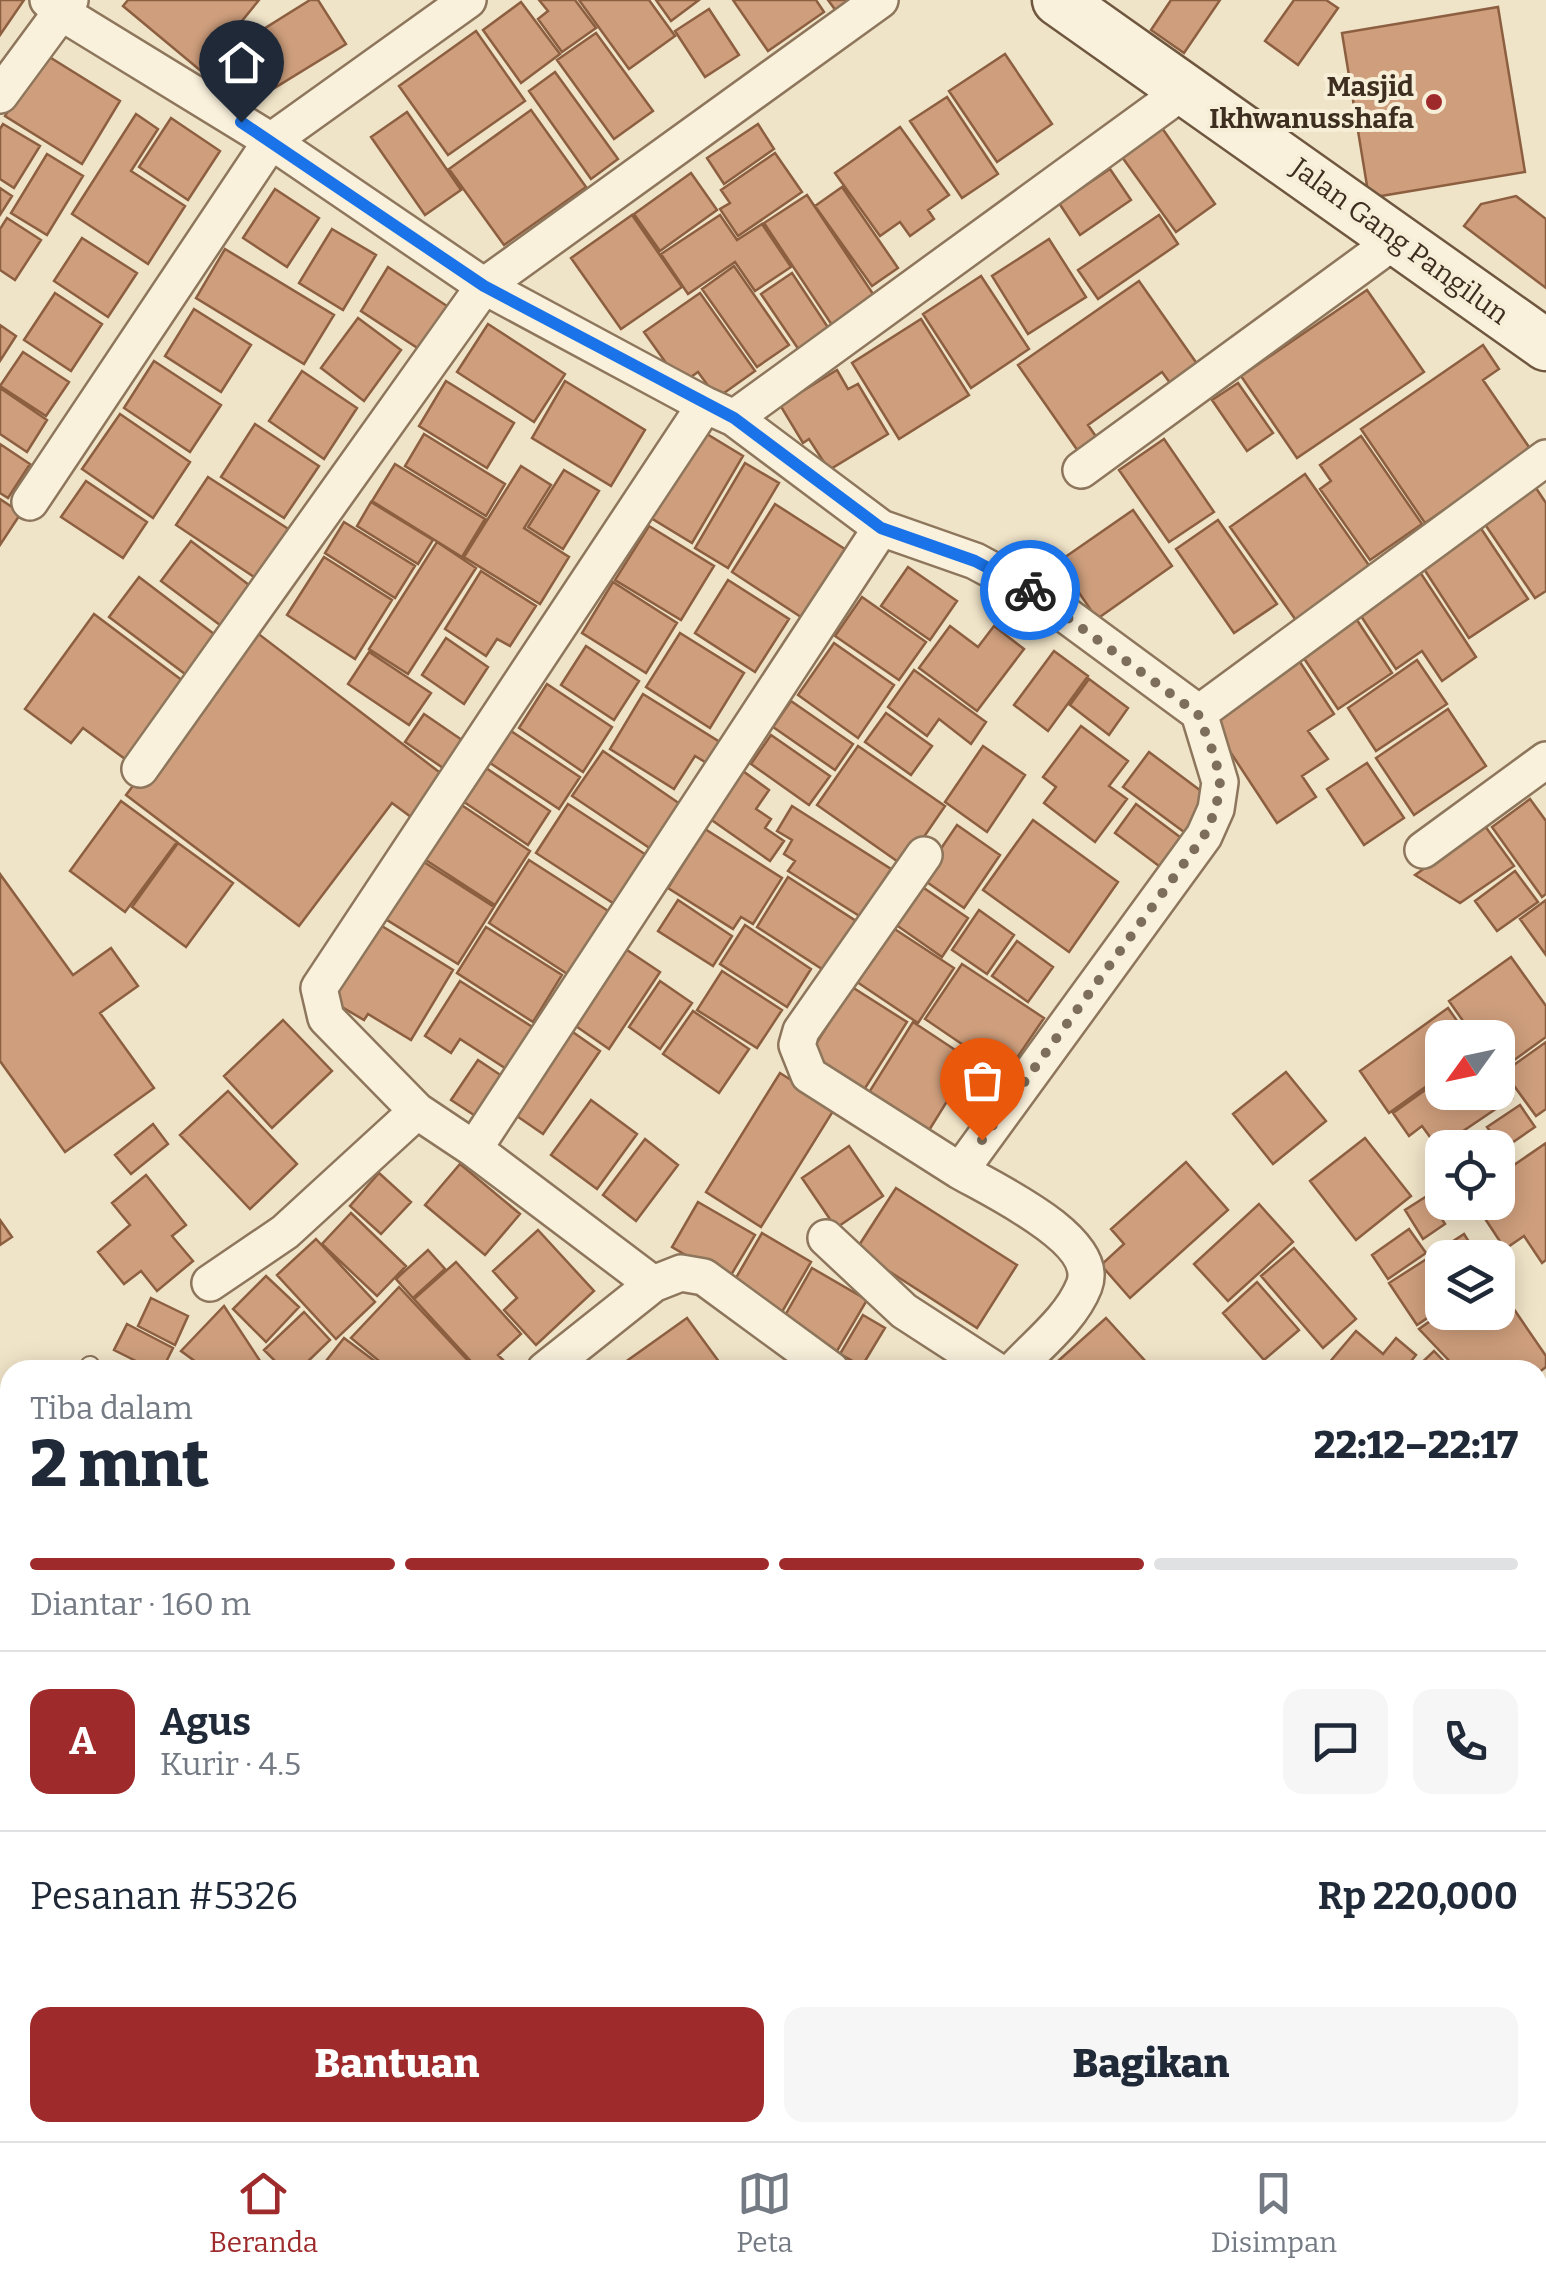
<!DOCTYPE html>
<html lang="id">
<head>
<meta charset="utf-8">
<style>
	body { margin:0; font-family:Bitter,serif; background:#f6f6f7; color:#1f2937; height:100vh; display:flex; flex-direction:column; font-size:38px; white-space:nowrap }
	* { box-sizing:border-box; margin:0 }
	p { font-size:32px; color:#747a83 }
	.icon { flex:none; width:55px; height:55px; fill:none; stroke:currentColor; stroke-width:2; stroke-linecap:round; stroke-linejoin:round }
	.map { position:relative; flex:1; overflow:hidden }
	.details { position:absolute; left:0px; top:1360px; width:1548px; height:782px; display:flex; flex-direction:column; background:#fff; border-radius:30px 30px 0 0; box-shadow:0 5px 25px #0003 }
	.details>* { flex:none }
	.needle { width:65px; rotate:237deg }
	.controls { position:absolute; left:1425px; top:1020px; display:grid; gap:20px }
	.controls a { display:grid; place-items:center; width:90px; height:90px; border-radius:20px; background:#fff; box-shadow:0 5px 25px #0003; font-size:50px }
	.pin { position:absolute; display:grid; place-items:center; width:85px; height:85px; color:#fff; margin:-102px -42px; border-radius:50% 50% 50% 0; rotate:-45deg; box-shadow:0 0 10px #0007 }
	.pin .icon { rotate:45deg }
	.courier { position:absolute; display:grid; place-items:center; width:100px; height:100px; margin:-50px; border:8px solid #1a73e8; border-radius:50%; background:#fff; color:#222; box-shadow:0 2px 12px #0007 }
	.head em { font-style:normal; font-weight:800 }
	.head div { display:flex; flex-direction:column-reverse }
	.head { display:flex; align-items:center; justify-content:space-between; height:170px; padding:0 30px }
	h1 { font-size:65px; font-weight:800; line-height:75px }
	.bar { display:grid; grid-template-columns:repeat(4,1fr); gap:15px 10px; align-content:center; height:120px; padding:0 30px }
	.bar i { height:12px; border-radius:8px; background:#e0e1e3 }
	.bar .selected { background:#9e2a2b }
	.bar p { grid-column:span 4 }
	.line { display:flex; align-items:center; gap:25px; padding:0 30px; border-top:2px solid #e0e1e3 }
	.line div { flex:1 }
	.round { display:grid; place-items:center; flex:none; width:105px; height:105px; border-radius:20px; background:#f6f6f7 }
	.primary-button { display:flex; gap:20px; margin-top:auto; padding:20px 30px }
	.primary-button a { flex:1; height:115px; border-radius:20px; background:#9e2a2b; color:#fff; font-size:40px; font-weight:800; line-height:115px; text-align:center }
	.primary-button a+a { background:#f6f6f7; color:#1f2937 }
	.dock { display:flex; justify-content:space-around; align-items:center; height:140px; border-top:2px solid #e0e1e3; background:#fff; font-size:28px; color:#747a83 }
	.dock a { display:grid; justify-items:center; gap:5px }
	.dock .selected { color:#9e2a2b }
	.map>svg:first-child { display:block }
	.building { fill:#cf9f7d; stroke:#8d5f41; stroke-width:2.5 }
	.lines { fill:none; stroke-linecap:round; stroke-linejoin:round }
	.lane-casing { stroke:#8d765c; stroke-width:22 }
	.street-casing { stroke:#8d765c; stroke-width:40 }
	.secondary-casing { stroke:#6f573f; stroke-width:55 }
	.lane { stroke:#faf1dc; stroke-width:18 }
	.street { stroke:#faf1dc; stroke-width:35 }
	.secondary { stroke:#faf1dc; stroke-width:50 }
	.done { stroke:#7c6e5b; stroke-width:10; stroke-dasharray:0 18 }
	.route { stroke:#1a73e8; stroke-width:12 }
	.poi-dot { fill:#9e2a2b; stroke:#f7eed8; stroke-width:4 }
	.labels { text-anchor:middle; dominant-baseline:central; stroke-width:8; stroke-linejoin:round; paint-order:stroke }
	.poi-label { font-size:28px; font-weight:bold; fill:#3d2e20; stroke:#f7eed8; text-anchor:end }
	.street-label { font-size:28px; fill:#3d2e20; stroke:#f7eed8 }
</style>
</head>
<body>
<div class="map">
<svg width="1546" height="2141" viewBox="0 0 1546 2141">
	<rect width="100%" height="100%" fill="#f0e4c8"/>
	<path class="building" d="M0,0H24L0,35Z
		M128,0H259L201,71L123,6Z
		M310,0H318L346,44L268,92L238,45Z
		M539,0H575L596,28L562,52L538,19L548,11Z
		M579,0H649L675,36L629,69Z
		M656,0H699L671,21Z
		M733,0H816L824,12L768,51Z
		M828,0H861L839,15Z
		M1171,0H1220L1184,53L1151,30Z
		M1294,0H1326L1338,8L1298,65L1265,41Z
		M521,2L560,54L521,83L483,30Z
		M1498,7L1525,172L1369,198L1342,33Z
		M709,9L739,55L705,77L675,31Z
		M476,31L525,101L448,155L399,86Z
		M596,33L653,111L614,139L557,60Z
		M43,53L120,101L82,164L5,116Z
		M1005,54L1052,124L997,162L949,91Z
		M555,72L618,159L591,179L529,91Z
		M947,97L998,174L962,198L910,121Z
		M531,110L586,187L504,245L449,169Z
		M407,112L461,190L425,215L371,137Z
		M136,114L158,129L131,171L185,206L148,264L72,214Z
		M171,118L220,151L188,200L139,167Z
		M3,124L40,146L14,188L0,179V129Z
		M758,124L774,149L724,184L707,158Z
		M900,127L949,195L928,210L934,219L910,236L900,222L880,236L835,173Z
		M1162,128L1215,204L1176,232L1122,157Z
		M775,153L802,192L738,236L720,209L730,203L721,190Z
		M47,154L83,176L47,235L11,213Z
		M1110,169L1131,200L1080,235L1059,203Z
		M691,173L717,210L660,251L634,214Z
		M842,187L898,268L872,286L815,206Z
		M0,188L12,196L0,215Z
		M275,189L319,218L287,267L243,238Z
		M807,195L875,297L832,325L764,223Z
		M1516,196L1546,219V288L1464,226L1481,204Z
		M632,215L682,287L621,329L571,258Z
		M720,215L737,240L762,224L791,267L755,291L735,262L688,294L661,254Z
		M1159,215L1178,244L1098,299L1078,270Z
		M7,218L41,240L15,280L0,270V229Z
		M332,229L376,255L343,310L299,283Z
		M82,238L137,273L108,317L54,281Z
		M1049,239L1086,297L1028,334L992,276Z
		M225,249L334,315L304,364L196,298Z
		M734,266L789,345L757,367L702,289Z
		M388,267L447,306L419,349L361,311Z
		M792,273L829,329L799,350L761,294Z
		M981,276L1029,349L971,388L923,314Z
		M1139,281L1200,368L1173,387L1162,372L1088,425L1097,438L1078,451L1018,365Z
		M1367,290L1424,372L1297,458L1241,376Z
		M55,293L102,324L71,371L24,340Z
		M700,293L755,371L717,398L698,372L681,384L644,332Z
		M194,309L251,345L221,392L165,356Z
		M358,318L401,350L364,401L321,368Z
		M921,319L969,395L899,439L852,363Z
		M488,324L565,374L534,422L457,372Z
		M0,325L16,336L0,361Z
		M1483,345L1499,369L1483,380L1531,450L1425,523L1361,429Z
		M23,352L69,382L46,416L0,386Z
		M154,361L221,405L190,452L124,408Z
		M837,370L848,389L858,384L888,434L829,470L809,439L803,443L780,405Z
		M302,371L357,408L324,459L269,421Z
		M446,381L514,423L487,468L419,426Z
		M565,381L645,430L611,486L532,438Z
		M1238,383L1273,433L1247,451L1212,400Z
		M0,388L47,420L27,452L0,434Z
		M120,414L190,462L153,518L82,469Z
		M255,424L319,466L284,518L221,477Z
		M702,431L743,456L692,543L651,518Z
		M424,434L505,484L486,516L405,466Z
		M1361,436L1422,524L1370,560L1320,489L1331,481L1320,465Z
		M1164,439L1214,512L1169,542L1119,470Z
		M0,444L30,464L8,498L0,493Z
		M745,463L779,483L728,568L695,548Z
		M395,464L485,519L462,557L372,501Z
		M521,466L551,485L524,528L569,557L540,604L464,557Z
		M564,470L599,491L563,549L528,527Z
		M1305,474L1375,574L1300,626L1230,527Z
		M208,477L290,530L257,579L176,525Z
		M86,481L147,522L123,558L61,517Z
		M1532,482L1546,503V591L1535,598L1480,517Z
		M0,499L21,513L0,545Z
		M371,502L433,540L418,564L357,526Z
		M775,504L848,551L804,619L732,572Z
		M1133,510L1172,566L1097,619L1058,562Z
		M1218,520L1277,604L1234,633L1176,549Z
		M344,522L415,566L395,598L325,553Z
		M649,526L714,566L681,620L615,580Z
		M1480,527L1528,599L1469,638L1422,566Z
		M191,541L253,588L224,628L161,581Z
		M437,542L476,568L408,674L369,649Z
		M324,557L392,600L355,659L287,615Z
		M1416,566L1476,657L1442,681L1422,651L1396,669L1355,607Z
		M908,567L957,601L930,640L881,606Z
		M481,571L536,606L510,646L497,639L486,656L445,629Z
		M139,577L218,637L189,677L109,617Z
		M728,580L789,619L755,672L695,633Z
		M613,582L677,623L646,673L582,633Z
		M862,597L926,642L899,680L835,636Z
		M1351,611L1392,673L1338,709L1297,648Z
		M94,614L183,681L125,759L83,728L71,743L25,709Z
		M950,626L978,647L994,626L1024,649L977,711L919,668Z
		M252,629L447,778L415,820L392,803L299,926L126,795Z
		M680,633L744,673L710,728L646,687Z
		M446,638L488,667L464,704L422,675Z
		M834,643L894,685L858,738L798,695Z
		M586,646L639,681L614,720L561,685Z
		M1054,651L1088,676L1048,731L1014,705Z
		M369,652L431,693L409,725L348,684Z
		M1296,656L1334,714L1308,731L1328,759L1302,776L1316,797L1277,823L1206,715Z
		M1417,660L1447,704L1376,751L1348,708Z
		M914,670L986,722L971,744L939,719L927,736L888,707Z
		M1089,679L1128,708L1109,735L1070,705Z
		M547,684L612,727L583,772L519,728Z
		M643,694L723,744L710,765L695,756L674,789L610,749Z
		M791,701L853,744L835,770L773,727Z
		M1448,709L1486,766L1414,815L1376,758Z
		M886,713L932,746L911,775L865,742Z
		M424,714L465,742L446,770L405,742Z
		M1081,726L1128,761L1109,786L1127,799L1095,842L1044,803L1056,787L1043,777Z
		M511,731L580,777L559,809L490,763Z
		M771,735L830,776L809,805L751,764Z
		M858,746L945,806L904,866L817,805Z
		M983,746L1025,775L987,832L945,802Z
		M603,751L683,806L654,851L572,796Z
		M1149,752L1209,797L1184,832L1123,787Z
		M1367,763L1404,818L1364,845L1327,789Z
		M736,766L769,790L756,809L771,819L765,828L784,841L770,861L703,814Z
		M486,768L550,811L528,845L464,802Z
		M1530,799L1546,821V894L1542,897L1492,827Z
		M454,800L530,851L495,905L418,855Z
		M121,801L177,842L125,912L70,871Z
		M568,804L651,858L619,907L536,853Z
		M1136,804L1184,840L1163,869L1115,833Z
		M792,806L891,869L861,917L788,871L795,861L784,854L792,840L777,831Z
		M1033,820L1118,882L1069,952L983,890Z
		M957,825L1000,855L964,908L921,878Z
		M1485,826L1514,866L1460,903L1415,875Z
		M705,829L782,878L753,924L741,917L733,929L668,888Z
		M178,843L233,883L186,947L132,907Z
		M416,857L494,907L458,964L379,915Z
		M529,860L613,914L572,977L489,923Z
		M1515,871L1538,902L1497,931L1475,901Z
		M0,874L73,975L111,948L138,986L100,1013L154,1088L65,1152L0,1061Z
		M788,877L856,921L825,971L757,927Z
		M918,884L968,918L942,957L892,922Z
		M678,900L732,936L713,966L658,931Z
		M1546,900V955L1520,919Z
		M979,910L1014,935L987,974L952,950Z
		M377,923L453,970L411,1040L368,1014L364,1020L330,1000Z
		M745,925L811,969L787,1007L720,964Z
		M890,926L954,968L918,1023L854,980Z
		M486,927L562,975L533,1022L457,973Z
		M1017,941L1053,967L1028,1002L992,976Z
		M618,944L660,972L609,1049L567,1020Z
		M1511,957L1546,1006V1037L1499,1071L1498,1038H1475L1449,1001Z
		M962,964L1044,1018L1006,1074L925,1019Z
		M722,971L782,1010L757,1048L697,1010Z
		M460,981L534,1028L508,1070L460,1039L451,1053L425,1036Z
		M660,981L692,1003L660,1049L629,1027Z
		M852,987L907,1022L862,1093L807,1058Z
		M1448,1008L1469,1038H1442V1075L1389,1113L1360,1071Z
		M693,1011L749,1049L719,1093L663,1054Z
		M283,1020L332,1071L272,1128L224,1076Z
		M913,1022L972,1061L923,1140L863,1102Z
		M567,1028L600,1051L543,1134L511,1112Z
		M1546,1042V1109L1536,1116L1504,1072Z
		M478,1060L502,1076L477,1117L451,1100Z
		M1286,1072L1326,1121L1273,1164L1233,1114Z
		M780,1073L835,1108L761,1227L706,1192Z
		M1498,1077L1512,1098L1438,1148L1422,1126L1409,1136L1393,1113L1442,1078V1092H1498Z
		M228,1091L297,1164L250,1209L180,1135Z
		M591,1100L637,1134L597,1189L551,1155Z
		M1520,1105L1535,1127L1503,1149L1487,1127Z
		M153,1124L168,1144L131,1174L115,1155Z
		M1365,1138L1411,1196L1356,1240L1310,1181Z
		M645,1139L678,1165L636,1221L603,1195Z
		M1546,1143V1260L1542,1263L1524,1236L1505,1249L1474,1202H1498V1176Z
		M849,1146L883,1196L836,1228L802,1178Z
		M1186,1162L1228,1210L1130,1298L1101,1265L1124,1244L1111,1229Z
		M460,1164L520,1214L485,1255L425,1205Z
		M379,1173L411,1202L381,1234L350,1206Z
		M146,1175L186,1225L172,1236L193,1261L157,1291L141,1271L124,1284L98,1252L130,1225L112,1203Z
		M896,1188L1017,1265L977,1328L856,1250Z
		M1427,1196L1445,1224L1423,1239L1405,1210Z
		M698,1202L755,1235L728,1280L672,1247Z
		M1259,1204L1293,1242L1228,1301L1194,1264Z
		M351,1213L406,1266L377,1296L322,1244Z
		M0,1220L12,1237L0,1245Z
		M1409,1229L1426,1253L1388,1279L1372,1255Z
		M538,1230L594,1291L536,1345L504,1310L517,1298L493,1271Z
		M762,1233L811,1262L782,1312L733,1283Z
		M1464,1234L1479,1258H1442L1438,1251Z
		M316,1239L375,1302L336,1339L277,1275Z
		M1294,1248L1356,1319L1323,1348L1261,1276Z
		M428,1250L445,1269L413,1298L396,1279Z
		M1436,1253L1442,1264V1308L1417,1325L1389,1283Z
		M456,1262L521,1334L498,1355L509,1366L504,1370H479L414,1299Z
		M812,1268L867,1300L837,1351L783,1319Z
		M266,1276L299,1307L266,1342L233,1309Z
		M1257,1282L1299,1330L1264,1360L1223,1313Z
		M1498,1286L1546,1356V1367L1538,1373V1370H1458L1419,1329L1443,1312H1498Z
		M399,1287L469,1362L460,1370H390L351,1338Z
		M151,1298L188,1316L175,1345L138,1326Z
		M224,1306L266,1370H207L181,1351Z
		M304,1312L330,1340L299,1370H284L264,1350Z
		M863,1315L885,1328L862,1366L840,1354Z
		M687,1318L725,1370H614Z
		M1106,1318L1147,1363L1139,1370H1048Z
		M127,1324L173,1348L162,1370H154L114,1350Z
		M1356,1331L1383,1354L1396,1338L1416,1355L1404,1370H1323Z
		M344,1338L380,1365L377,1370H319Z
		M1434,1351L1452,1370H1414Z
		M0,1467L10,1481V1640L0,1647Z
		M1546,1542V1598L1538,1585V1548Z
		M1546,1734V1776L1538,1782V1740Z
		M1546,1820V1858L1538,1851V1830Z
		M10,1828V1896L0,1886V1838Z
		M0,1890L10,1900L0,1911Z
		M1538,1912L1546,1919V1962L1538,1972Z
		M10,1916V2015L0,2005V1925Z
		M1546,1978V2040L1545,2041L1538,2033V1986Z
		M1546,2049V2101L1538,2094V2059Z
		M10,2072V2125L4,2132L0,2128V2084Z
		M1538,2114L1546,2121V2141H1510L1517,2132H1538Z
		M104,2132H152L158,2141H92Z
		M194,2132H233L239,2141H182Z
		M320,2132H367L373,2141H316L313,2137Z
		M375,2132H499L487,2141H381Z
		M671,2132H711L717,2141H663L661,2139Z
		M715,2132H777L783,2141H720Z
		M935,2132L942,2141H880L873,2133Z
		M959,2132H1031L1018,2141H965Z
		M1048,2132H1073L1079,2141H1035Z
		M1078,2132H1140L1146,2141H1084Z
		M1214,2132H1249L1260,2141H1207Z
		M1290,2132H1314L1324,2141H1283Z
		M1335,2132H1379L1372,2141H1331Z
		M1383,2132H1425L1417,2141H1375Z
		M1477,2132H1510L1503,2141H1487Z"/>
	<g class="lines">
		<g class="lane-casing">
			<path id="lane" d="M90,1366L93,1370
				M1449,2132L1457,2141"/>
		</g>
		<g class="street-casing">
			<path id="street" d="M48,0L59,11L271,141L484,286L705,405L734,418L881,528L975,561L1040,596L1199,713L1220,782L1216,809L1204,836L960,1171C991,1189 1102,1240 1084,1286C1071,1319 1037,1345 1014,1370
				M0,95L70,0
				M705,405L319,988L326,1018L417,1111L474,1149L653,1284L681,1273L704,1277L831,1370
				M734,418L1186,89
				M1081,470L1397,239
				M30,502L271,141L468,0
				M1199,713L1546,458
				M140,769L484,286L880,0
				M1423,850L1546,760
				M924,855L801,1031L797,1045L809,1075L960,1171
				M474,1149L881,528
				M826,1238L904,1311L995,1370
				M210,1283L285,1232L417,1111
				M545,1370L653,1284
				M0,1741L10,1755
				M1538,1875L1546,1882
				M280,2132L286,2141
				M1192,2141L1203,2132"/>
		</g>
		<g class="secondary-casing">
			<path id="secondary" d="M1058,0L1546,345
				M1538,1438L1546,1431
				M592,2141L603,2132"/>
		</g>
		<use href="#lane" class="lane"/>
		<use href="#street" class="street"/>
		<use href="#secondary" class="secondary"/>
	</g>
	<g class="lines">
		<path class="done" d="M982,1140L1204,836L1216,809L1220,782L1215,757L1198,714L1030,590"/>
		<path class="route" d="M241,122L484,286L734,418L881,528L975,561L1030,590"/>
	</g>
	<circle class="poi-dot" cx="1434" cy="102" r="10"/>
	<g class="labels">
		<g class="poi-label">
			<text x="1414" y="86">Masjid<tspan x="1414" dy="32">Ikhwanusshafa</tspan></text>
		</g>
		<g class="street-label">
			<text transform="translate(1400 241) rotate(36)">Jalan Gang Pangilun</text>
		</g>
	</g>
</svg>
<div class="controls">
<a><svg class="needle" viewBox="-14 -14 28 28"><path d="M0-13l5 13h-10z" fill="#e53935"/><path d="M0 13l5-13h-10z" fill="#747a83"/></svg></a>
<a><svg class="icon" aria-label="locate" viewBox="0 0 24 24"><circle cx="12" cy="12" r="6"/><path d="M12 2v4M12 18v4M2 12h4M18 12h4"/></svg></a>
<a><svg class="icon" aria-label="layers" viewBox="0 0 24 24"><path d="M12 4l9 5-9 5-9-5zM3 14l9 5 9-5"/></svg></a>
</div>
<div class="pin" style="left:982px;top:1140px;background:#ea580c"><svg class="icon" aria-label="bag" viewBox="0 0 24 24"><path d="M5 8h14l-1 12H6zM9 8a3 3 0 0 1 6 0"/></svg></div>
<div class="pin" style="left:241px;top:122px;background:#1f2937"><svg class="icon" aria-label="home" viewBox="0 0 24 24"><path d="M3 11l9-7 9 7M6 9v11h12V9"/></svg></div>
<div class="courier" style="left:1030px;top:590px"><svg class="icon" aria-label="bike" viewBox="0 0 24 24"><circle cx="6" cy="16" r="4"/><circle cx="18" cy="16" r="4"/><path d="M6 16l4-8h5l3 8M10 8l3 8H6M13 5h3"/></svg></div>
<section class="details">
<div class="head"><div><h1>2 mnt</h1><p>Tiba dalam</p></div><em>22:12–22:17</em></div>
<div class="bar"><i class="selected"></i><i class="selected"></i><i class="selected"></i><i></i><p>Diantar · 160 m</p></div>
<div class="line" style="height:180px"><b class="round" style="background:#9e2a2b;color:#fff">A</b><div><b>Agus</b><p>Kurir · 4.5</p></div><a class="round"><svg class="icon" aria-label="chat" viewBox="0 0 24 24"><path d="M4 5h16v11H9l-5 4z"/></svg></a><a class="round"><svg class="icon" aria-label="phone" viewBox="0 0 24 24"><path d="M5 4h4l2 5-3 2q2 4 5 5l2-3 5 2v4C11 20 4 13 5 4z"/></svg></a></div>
<div class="line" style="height:130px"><div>Pesanan #5326</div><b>Rp 220,000</b></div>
<div class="primary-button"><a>Bantuan</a><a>Bagikan</a></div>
</section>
</div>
<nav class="dock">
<a class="selected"><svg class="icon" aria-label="home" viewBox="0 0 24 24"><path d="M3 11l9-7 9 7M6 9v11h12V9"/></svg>Beranda</a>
<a><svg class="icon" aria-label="map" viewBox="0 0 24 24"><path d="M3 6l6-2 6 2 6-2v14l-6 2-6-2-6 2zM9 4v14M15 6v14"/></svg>Peta</a>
<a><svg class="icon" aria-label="saved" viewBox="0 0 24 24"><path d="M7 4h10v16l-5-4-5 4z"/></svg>Disimpan</a>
</nav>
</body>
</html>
